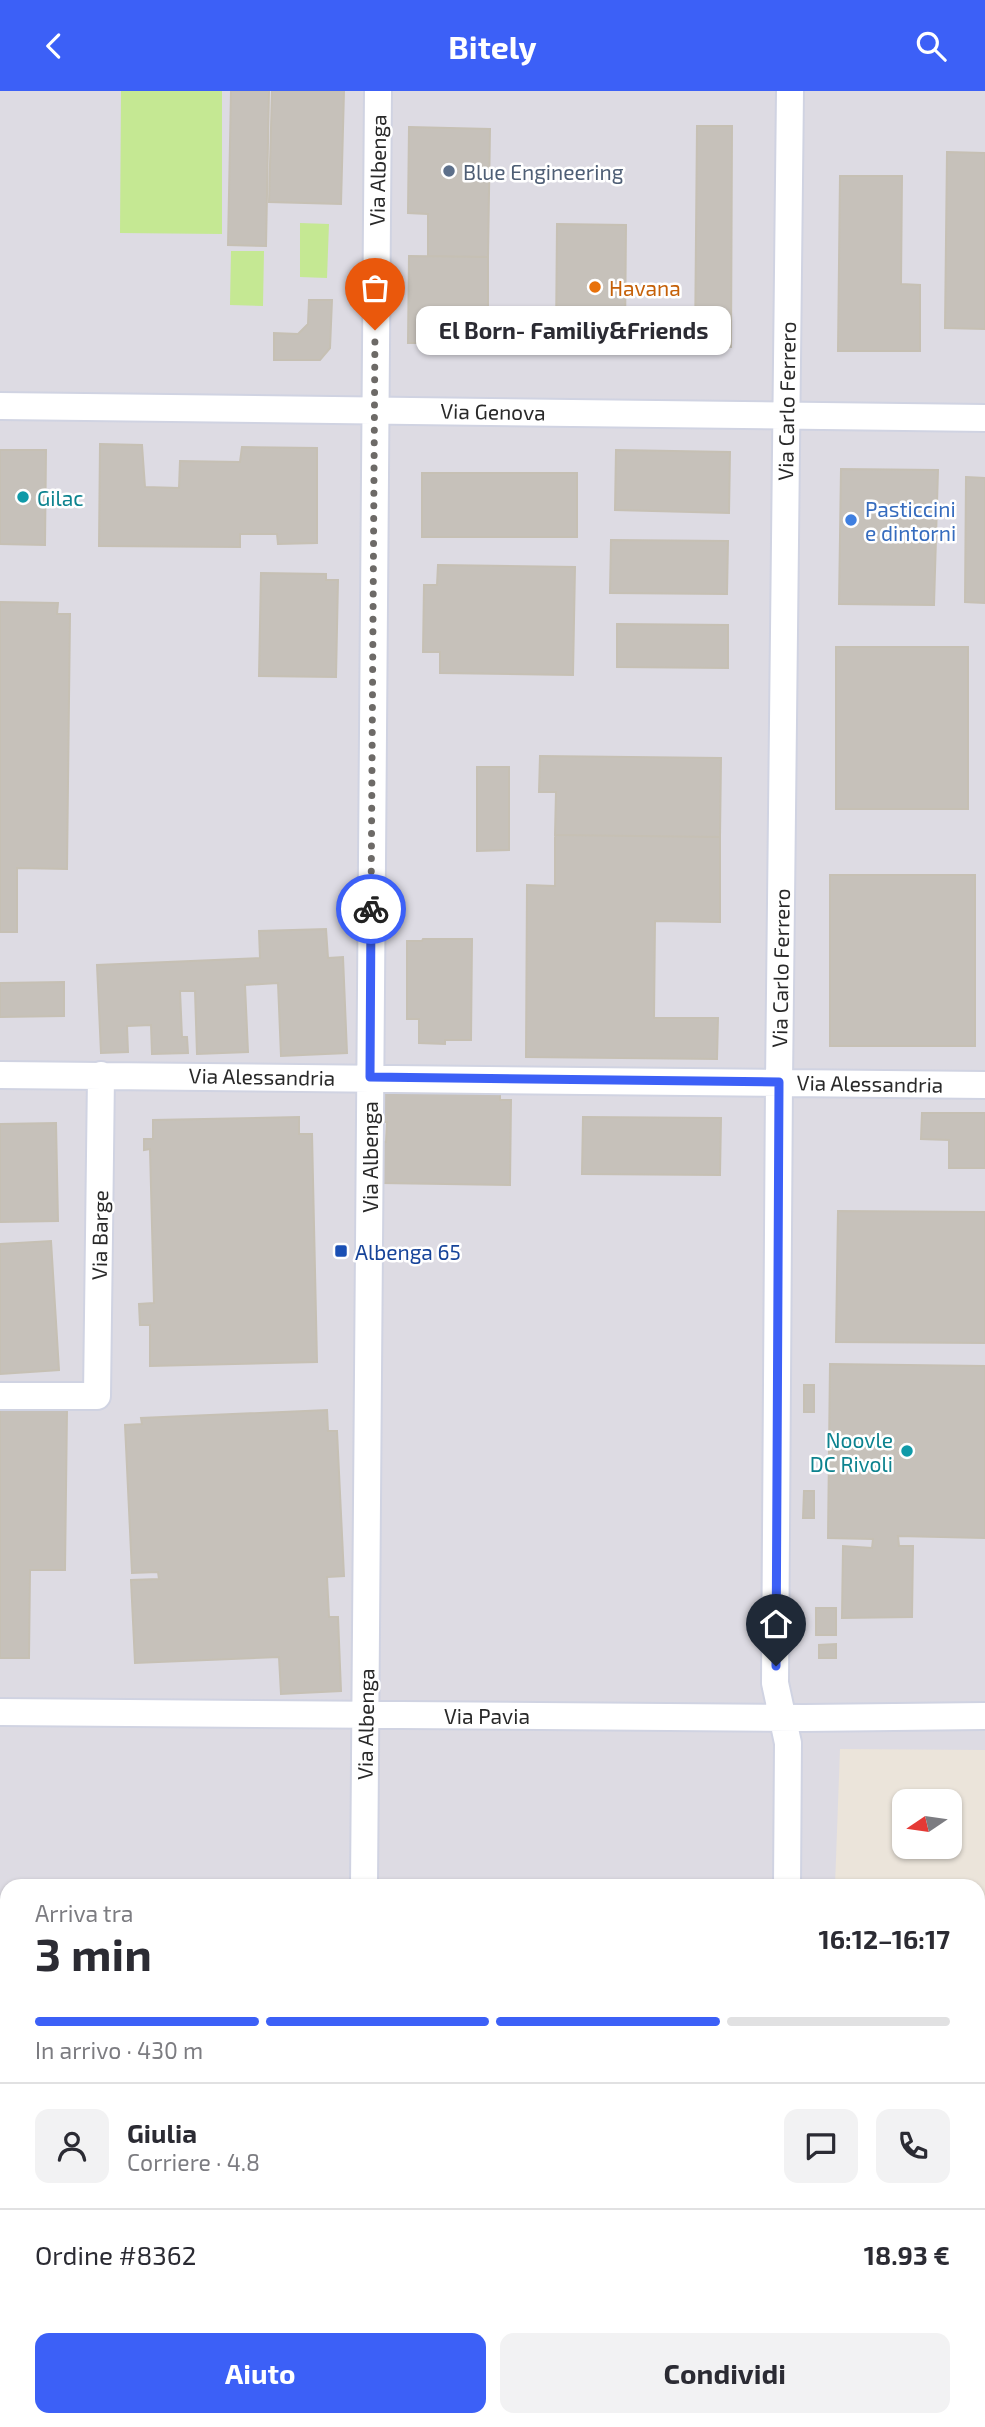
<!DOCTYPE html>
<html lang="it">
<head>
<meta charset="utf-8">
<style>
	body { margin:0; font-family:"Exo 2",sans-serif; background:#f2f2f3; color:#2b2b33; height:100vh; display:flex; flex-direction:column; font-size:26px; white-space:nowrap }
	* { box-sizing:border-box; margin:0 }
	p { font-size:23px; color:#7c7c81 }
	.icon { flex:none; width:38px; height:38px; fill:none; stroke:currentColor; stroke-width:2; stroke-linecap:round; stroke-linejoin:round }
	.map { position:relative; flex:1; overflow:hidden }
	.details { position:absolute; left:0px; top:1788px; width:985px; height:548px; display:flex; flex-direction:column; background:#fff; border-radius:21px 21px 0 0; box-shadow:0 2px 5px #0004 }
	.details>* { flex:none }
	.needle { width:46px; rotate:257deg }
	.fabs { position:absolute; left:892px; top:1698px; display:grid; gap:14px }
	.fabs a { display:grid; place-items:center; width:70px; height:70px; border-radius:14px; background:#fff; box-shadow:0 2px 5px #0004; font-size:35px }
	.pin { position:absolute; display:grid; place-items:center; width:60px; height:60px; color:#fff; margin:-72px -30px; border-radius:50% 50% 50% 0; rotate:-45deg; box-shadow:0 0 7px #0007 }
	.pin .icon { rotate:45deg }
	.courier { position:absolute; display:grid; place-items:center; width:70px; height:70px; margin:-35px; border:5px solid #3c60f7; border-radius:50%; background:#fff; color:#222; box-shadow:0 2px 9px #0007 }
	.bubble { position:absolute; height:49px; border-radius:14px; background:#fff; box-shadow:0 2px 5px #0004; font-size:23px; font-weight:700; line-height:49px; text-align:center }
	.head em { font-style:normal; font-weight:700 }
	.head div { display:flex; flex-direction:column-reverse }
	.head { display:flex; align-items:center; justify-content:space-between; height:119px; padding:0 35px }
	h1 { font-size:46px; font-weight:700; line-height:52px }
	.bar { display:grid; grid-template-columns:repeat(4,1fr); gap:10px 7px; align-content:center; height:84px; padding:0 35px }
	.bar i { height:9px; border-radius:5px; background:#e1e1e2 }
	.bar .selected { background:#3c60f7 }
	.bar p { grid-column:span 4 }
	.line { display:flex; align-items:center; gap:18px; padding:0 35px; border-top:2px solid #e1e1e2 }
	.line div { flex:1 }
	.round { display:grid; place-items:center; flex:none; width:74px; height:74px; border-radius:14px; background:#f2f2f3 }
	.cta { display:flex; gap:14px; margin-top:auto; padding:14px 35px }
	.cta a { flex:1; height:80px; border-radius:14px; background:#3c60f7; color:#fff; font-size:28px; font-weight:700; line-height:80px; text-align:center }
	.cta a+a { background:#f2f2f3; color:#2b2b33 }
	header { display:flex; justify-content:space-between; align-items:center; height:91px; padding:0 35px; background:#3c60f7; color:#fff; font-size:32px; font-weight:700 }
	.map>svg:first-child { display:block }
	.industrial { fill:#dddbe3 }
	.pitch { fill:#c5e893 }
	.building { fill:#c6c1ba; stroke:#c6c0b4; stroke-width:2 }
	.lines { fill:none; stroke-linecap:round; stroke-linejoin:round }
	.minor-casing { stroke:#d0d3e2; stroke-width:30 }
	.major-casing { stroke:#c7c7c7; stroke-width:37 }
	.highway-casing { stroke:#c7c7c7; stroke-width:42 }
	.minor { stroke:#fff; stroke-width:26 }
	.major { stroke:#eeca5c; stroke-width:33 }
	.highway { stroke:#fb9b55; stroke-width:38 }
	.done { stroke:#6d6a67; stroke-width:7; stroke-dasharray:0 12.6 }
	.route { stroke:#3c60f7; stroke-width:9 }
	.service-dot { fill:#5c6f8a; stroke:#fff; stroke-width:2.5 }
	.food-dot { fill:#e8710a; stroke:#fff; stroke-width:2.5 }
	.culture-dot { fill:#0f9aa8; stroke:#fff; stroke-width:2.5 }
	.shop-dot { fill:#3f7fe0; stroke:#fff; stroke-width:2.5 }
	.transit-dot { fill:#1a4fb4; stroke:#fff; stroke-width:2.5 }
	.labels { text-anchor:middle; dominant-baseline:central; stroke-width:5; stroke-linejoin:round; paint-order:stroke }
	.street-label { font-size:21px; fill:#292929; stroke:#fff }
	.service-label { font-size:21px; fill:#4e5e75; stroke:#fff; text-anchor:start }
	.food-label { font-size:21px; fill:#c56008; stroke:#fff; text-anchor:start }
	.culture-label { font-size:21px; fill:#0d838f; stroke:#fff; text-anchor:start }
	.shop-label { font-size:21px; fill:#366cbe; stroke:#fff; text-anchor:start }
	.transit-label { font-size:21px; fill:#164399; stroke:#fff; text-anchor:start }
</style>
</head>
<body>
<header><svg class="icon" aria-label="back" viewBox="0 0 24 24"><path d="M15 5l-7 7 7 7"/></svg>Bitely<svg class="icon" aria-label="search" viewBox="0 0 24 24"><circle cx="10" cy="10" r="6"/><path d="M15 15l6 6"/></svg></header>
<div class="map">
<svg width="985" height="2336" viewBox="0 0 985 2336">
	<rect width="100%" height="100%" fill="#ebe4da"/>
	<path class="industrial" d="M0,0H985V1659L840,1658L835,1795L7,1796V2329H904L900,2336H0Z
		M978,1865H985V2198L978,2209Z"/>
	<path class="pitch" d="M121,0H222V143L120,142Z
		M300,132L329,133L327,187L300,186Z
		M231,160H264L263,215L230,214Z"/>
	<path class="building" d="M231,0H269L266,155L228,154Z
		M272,0H344L341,113L269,111Z
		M697,35H732L731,256L695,255Z
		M409,36L490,38L488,166L428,165V123L408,122Z
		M947,61L985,62V238L945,237Z
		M840,85H902L901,193L920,194V260H838Z
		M557,133L626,134L625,246H556Z
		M409,165L488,166V252H408Z
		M309,209H332L330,257L320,269H274V242L298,243L308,233Z
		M100,353L142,354L145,396L179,397L180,370L240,371L242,356L317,357V452L278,453L277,443H240V456L99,455Z
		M0,359H46L45,454L0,453Z
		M616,359L730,361L729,422L615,419Z
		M841,378L938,379L934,514L839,513Z
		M422,382H577V446H422Z
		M966,386L985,387V512L965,511Z
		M611,449L728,450L727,503L610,502Z
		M438,474L575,476L573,584L440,582V561H423L424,494H437Z
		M261,482L326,483V489H338L336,586L259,585Z
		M0,511L58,512L57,523H70L67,778L17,777V841H0Z
		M617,533L728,534V577L617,576Z
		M836,556H968V718H836Z
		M540,665L721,667L720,746L555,744L556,701H539Z
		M477,676H509V759L477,760Z
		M555,744L720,746V831L655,830L654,927H718L717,968L526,966L527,794L555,795Z
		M830,784H975V955H830Z
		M326,838L328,867L343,866L347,962L281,965L278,892L245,894L248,961L197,963L195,900H180L182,946H187L188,962L152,963L151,934L127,935L128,961L101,962L97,874L260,867L259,840Z
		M423,848H472L471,949H445V953L419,952V928H407V850H422Z
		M64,891V925L0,926V892Z
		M381,1001L500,1003V1009H511L510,1094L381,1092L382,1051H386L387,1031H381Z
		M922,1022H985V1077H949V1049L921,1048Z
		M299,1026V1043H312L317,1271L150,1275V1234H140L139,1213L154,1212L150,1058L144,1059V1048H153V1029Z
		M583,1026L721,1027L720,1084L582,1083Z
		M56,1032L58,1130L0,1131V1033Z
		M838,1120L985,1121V1252L836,1251Z
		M51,1150L59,1279L0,1283V1153Z
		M830,1273L985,1275V1447L898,1445L899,1455H913L912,1526L842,1527L843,1455L872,1457L873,1448L828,1447Z
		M804,1294H814V1321H804Z
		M0,1318L67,1319L65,1479H30L29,1567H0Z
		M327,1319L328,1340H337L344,1485L327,1486L329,1526H338L341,1600L281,1603L279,1566L135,1572L131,1489L159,1488L158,1481L132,1482L125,1334L142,1333L141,1327Z
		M804,1400H814V1427H803Z
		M816,1517H836V1544H816Z
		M836,1553V1567H819V1554Z
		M978,1968L985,1975V2112H978Z
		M184,2332L314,2333V2336H184Z"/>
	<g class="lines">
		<g class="minor-casing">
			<path id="minor" d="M0,315L985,327
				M0,984L985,994
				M0,1305H97L101,984
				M0,1621L804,1627L985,1625
				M364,1796L378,0
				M787,1796L788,1652L775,1592L779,991L790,0
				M0,2190H7
				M357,2336V2329
				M782,2336V2329"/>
		</g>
		<g class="major-casing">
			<path id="major" d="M980,2336L985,2323"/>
		</g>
		<g class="highway-casing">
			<path id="highway" d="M978,2294L985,2284
				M950,2336L955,2329"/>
		</g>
		<use href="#minor" class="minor"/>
		<use href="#major" class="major"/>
		<use href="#highway" class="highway"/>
	</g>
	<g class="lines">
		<path class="done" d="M371,818L375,239"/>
		<path class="route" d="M371,818L370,986L779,991L776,1575"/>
	</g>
	<circle class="service-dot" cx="449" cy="80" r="7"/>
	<circle class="food-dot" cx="595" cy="196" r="7"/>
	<g class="culture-dot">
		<circle cx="23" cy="406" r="7"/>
		<circle cx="907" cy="1360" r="7"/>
	</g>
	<circle class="shop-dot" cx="851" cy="429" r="7"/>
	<rect class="transit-dot" x="334" y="1153" width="14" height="14" rx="3.5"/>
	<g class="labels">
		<g class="street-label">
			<text transform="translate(377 79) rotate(-89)">Via Albenga</text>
			<text transform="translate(786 310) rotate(-89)">Via Carlo Ferrero</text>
			<text transform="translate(493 320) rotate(1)">Via Genova</text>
			<text transform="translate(780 877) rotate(-89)">Via Carlo Ferrero</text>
			<text transform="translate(262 985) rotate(1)">Via Alessandria</text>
			<text transform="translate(870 992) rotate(1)">Via Alessandria</text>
			<text transform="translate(369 1066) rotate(-90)">Via Albenga</text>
			<text transform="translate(99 1144) rotate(-89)">Via Barge</text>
			<text x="487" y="1624">Via Pavia</text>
			<text transform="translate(365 1633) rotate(-89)">Via Albenga</text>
		</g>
		<g class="service-label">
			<text x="463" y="80">Blue Engineering</text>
		</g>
		<g class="food-label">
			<text x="609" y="196">Havana</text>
		</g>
		<g class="culture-label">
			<text x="37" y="406">Gilac</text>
			<text x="893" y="1348" text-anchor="end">Noovle<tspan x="893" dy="24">DC Rivoli</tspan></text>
		</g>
		<g class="shop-label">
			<text x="865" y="417">Pasticcini<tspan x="865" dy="24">e dintorni</tspan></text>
		</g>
		<g class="transit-label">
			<text x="355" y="1160">Albenga 65</text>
		</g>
	</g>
</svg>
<div class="fabs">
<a><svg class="needle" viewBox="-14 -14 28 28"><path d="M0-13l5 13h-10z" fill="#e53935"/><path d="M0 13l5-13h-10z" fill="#7c7c81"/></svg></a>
</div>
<div class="pin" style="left:375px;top:239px;background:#ea580c"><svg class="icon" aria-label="bag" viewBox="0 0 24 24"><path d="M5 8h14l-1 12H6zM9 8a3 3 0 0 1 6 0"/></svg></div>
<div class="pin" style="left:776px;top:1575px;background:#1f2937"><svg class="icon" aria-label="home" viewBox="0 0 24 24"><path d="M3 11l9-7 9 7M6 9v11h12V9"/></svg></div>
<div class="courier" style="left:371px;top:818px"><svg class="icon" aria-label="bike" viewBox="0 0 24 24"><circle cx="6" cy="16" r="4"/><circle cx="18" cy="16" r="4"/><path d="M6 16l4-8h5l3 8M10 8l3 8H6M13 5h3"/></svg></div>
<div class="bubble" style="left:416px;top:215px;width:315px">El Born- Familiy&amp;Friends</div>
<section class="details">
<div class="head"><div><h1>3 min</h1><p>Arriva tra</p></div><em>16:12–16:17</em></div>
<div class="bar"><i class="selected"></i><i class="selected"></i><i class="selected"></i><i></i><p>In arrivo · 430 m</p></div>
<div class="line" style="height:126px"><a class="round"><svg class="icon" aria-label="person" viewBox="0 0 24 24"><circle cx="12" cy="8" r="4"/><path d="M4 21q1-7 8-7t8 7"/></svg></a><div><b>Giulia</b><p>Corriere · 4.8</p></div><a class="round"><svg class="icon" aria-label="chat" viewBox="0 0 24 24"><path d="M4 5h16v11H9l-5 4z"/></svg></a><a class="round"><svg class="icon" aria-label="phone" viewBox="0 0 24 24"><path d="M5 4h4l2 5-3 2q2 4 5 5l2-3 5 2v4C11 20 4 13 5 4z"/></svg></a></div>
<div class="line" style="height:91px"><div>Ordine #8362</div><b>18.93 €</b></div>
<div class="cta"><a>Aiuto</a><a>Condividi</a></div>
</section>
</div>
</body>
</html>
